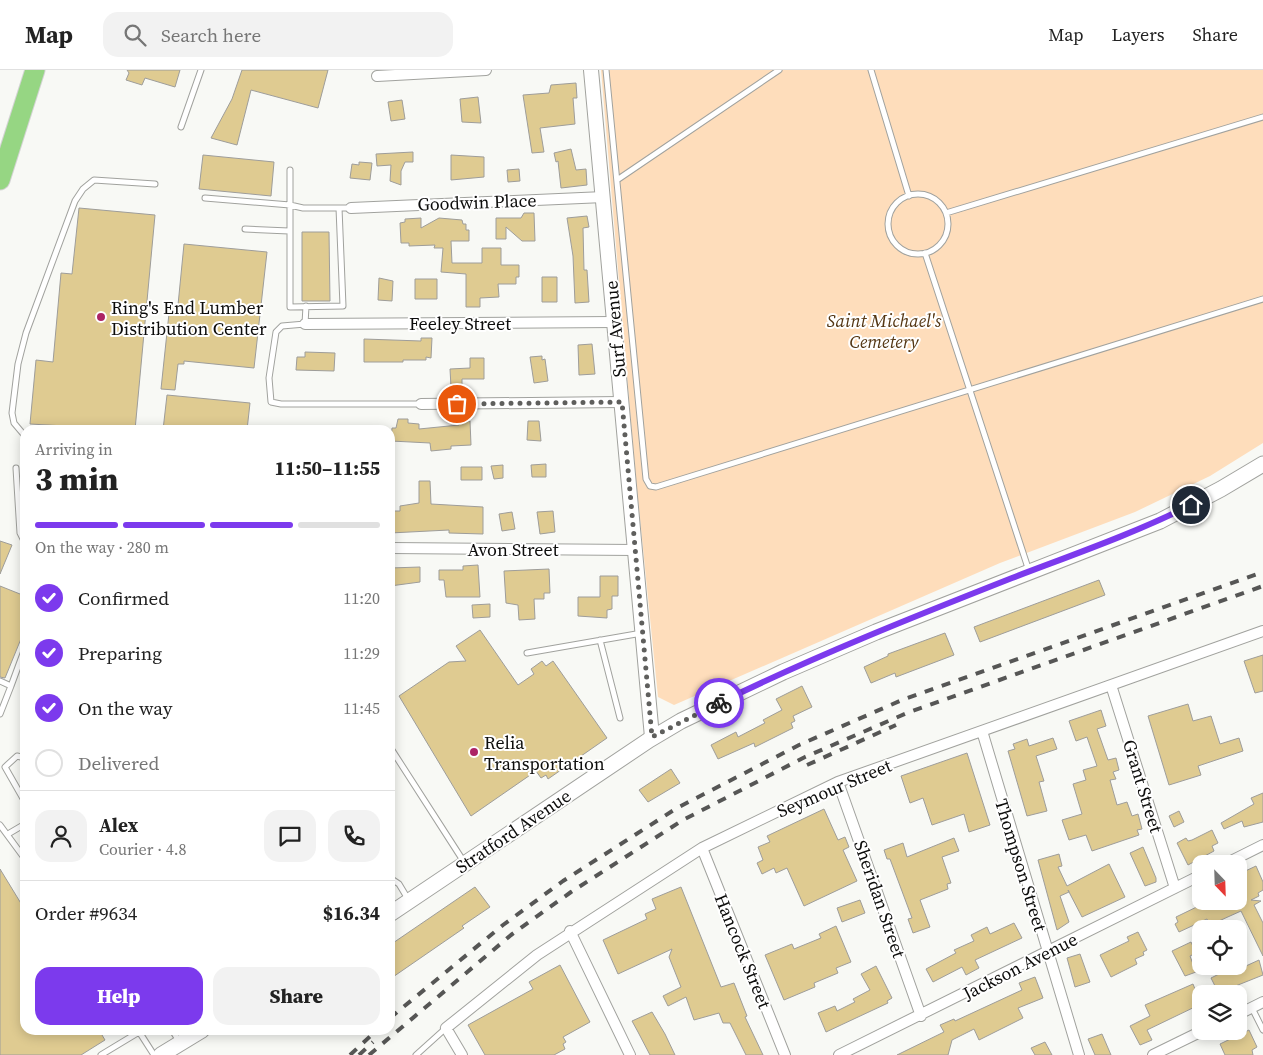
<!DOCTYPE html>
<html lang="en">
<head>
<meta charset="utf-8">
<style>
	body { margin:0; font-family:"Source Serif 4",serif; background:#f2f2f2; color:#222; height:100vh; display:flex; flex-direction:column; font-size:19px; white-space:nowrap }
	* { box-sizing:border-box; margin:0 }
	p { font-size:16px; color:#767676 }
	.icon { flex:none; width:28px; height:28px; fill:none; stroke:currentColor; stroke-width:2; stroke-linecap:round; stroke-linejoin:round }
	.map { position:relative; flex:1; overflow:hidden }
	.drawer { position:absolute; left:20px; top:355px; width:375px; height:610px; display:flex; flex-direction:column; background:#fff; border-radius:15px; box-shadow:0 2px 12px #0003 }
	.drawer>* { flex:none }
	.needle { width:32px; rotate:157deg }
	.tools { position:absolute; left:1192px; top:785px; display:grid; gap:10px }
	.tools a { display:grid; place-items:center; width:55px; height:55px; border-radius:10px; background:#fff; box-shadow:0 2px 12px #0003; font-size:25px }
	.pin { position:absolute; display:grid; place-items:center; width:42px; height:42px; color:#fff; margin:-21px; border:2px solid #fff; border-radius:50%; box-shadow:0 1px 5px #0007 }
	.courier { position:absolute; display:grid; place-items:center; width:50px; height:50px; margin:-25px; border:4px solid #7c3aed; border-radius:50%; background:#fff; color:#222; box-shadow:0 1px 6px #0007 }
	.headline em { font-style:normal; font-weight:800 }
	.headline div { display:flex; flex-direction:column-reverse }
	.headline { display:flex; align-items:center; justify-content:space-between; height:85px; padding:0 15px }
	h1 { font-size:32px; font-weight:800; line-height:38px }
	.bar { display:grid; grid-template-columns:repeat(4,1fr); gap:8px 5px; align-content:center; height:60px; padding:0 15px }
	.bar i { height:6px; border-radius:4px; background:#e0e0e0 }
	.bar .current { background:#7c3aed }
	.bar p { grid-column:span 4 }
	.line { display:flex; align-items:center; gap:12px; padding:0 15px; border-top:1px solid #e0e0e0 }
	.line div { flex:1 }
	.round { display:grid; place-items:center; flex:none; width:52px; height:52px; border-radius:15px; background:#f2f2f2 }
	ol { padding:0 15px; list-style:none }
	li { display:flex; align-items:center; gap:15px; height:55px }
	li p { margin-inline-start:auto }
	li .icon { padding:5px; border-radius:50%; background:#7c3aed; color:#fff; stroke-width:4 }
	li:last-child { color:#767676 }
	li i { width:28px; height:28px; border:2px solid #e0e0e0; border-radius:50% }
	.button { display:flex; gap:10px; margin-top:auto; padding:10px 15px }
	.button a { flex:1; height:58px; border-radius:15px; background:#7c3aed; color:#fff; font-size:20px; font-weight:800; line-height:58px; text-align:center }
	.button a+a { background:#f2f2f2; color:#222 }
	header { display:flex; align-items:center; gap:30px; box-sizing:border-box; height:70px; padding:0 25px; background:#fff; border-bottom:1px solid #e0e0e0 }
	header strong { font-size:24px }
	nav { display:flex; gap:28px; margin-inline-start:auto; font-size:18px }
	.search { width:350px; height:45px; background:#f2f2f2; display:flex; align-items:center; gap:12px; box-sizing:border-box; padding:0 18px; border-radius:15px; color:#767676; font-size:19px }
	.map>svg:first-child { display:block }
	.green { fill:#feddbb }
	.building { fill:#dfcb91; stroke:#9e9d9a }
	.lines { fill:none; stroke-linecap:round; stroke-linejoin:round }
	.service-casing { stroke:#a1a29e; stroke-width:7 }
	.minor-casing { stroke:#a1a29e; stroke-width:12 }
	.tertiary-casing { stroke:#a1a29e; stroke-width:16 }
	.secondary-casing { stroke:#a1a29e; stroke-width:17 }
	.motorway-casing { stroke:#d3d3d3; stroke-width:21 }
	.service { stroke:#fff; stroke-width:5 }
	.minor { stroke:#fff; stroke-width:10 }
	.tertiary { stroke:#fff; stroke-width:14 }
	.secondary { stroke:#fff; stroke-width:15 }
	.motorway { stroke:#96d683; stroke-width:19 }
	.rail { stroke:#565655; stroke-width:4; stroke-dasharray:9 9; stroke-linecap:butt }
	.done { stroke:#5f5f5d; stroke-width:5; stroke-dasharray:0 9 }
	.route { stroke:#7c3aed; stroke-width:6 }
	.poi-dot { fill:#ac2365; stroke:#fff; stroke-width:2 }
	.labels { text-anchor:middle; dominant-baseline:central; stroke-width:4; stroke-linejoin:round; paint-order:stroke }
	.street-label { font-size:18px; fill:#0c0c0b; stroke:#fff }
	.poi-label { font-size:18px; fill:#0c0c0b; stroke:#fff; text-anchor:start }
	.park-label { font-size:18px; font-style:italic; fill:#543613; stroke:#fff }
</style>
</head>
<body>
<header>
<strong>Map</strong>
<div class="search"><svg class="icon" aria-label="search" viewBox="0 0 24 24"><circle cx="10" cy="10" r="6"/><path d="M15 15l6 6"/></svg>Search here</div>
<nav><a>Map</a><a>Layers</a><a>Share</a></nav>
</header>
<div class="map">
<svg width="1263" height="985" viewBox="0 0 1263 985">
	<rect width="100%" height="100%" fill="#f8f9f5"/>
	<path class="green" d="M601,0H1263V373L1210,406L1135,442L1000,493L674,635L658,627L635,399Z"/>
	<path class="building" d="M127,0H180L175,17L145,8L142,15L126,10L129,3Z
		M242,0H328L318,38L251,20L237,75L211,68L232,29Z
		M576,13L577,28H573L575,54L540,58L544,82L532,83L523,25L549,23L551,15Z
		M478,27L481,53L462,52L460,29Z
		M402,30L405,49L391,51L388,32Z
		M571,79L576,100L586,99L587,115L561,118L558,91L556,92L554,83Z
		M413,82V92H405L401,101V115L390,111L391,95L377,96L376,84Z
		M203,85L274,92L271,126L199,119Z
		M451,85L484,87V107L451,110Z
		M359,92L372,93L370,110L350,108L352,94L359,95Z
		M519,99L520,111L508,112L507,100Z
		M79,138L155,145L135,360L30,354L36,290L53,292L61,203L72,204Z
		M524,143H534L535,171H522L506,157V169H496V148H521Z
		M587,146L589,157L583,158L584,200H587L589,232L575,233L573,186L567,148Z
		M421,148V158L439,148L462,150L463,154H466V160H469V171H451L452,193H482V178H501V195H519V207H516V214H498L499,227L480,228V237H466V204L441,202L443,178H434L435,175L409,176V173H401L400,153L405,152V149Z
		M302,162H329L330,231H302Z
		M184,174L267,182L254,298L184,291V294H178L175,320L161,319L170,234L178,235Z
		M542,207H557V232H542Z
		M379,208L393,211L392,231L378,230Z
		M415,209H437V229H415Z
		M421,268H432L431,288L426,287V290H403V292H364V269L421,271Z
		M592,274L595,304L579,305L578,275Z
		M305,282L335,283L334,301L296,300L297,287H305Z
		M542,286V290L545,289L548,311L534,313L530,287Z
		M470,288H484V309H462V316L451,317L450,299L470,298Z
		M167,325L250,333L247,360H163Z
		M398,349H408V353L419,354V359L459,355V352L470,351L471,375L451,376V379L431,381L430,373L391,371L392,358H396Z
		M528,351H539L541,371L527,370Z
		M546,394V407H532L531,395Z
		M503,395V408L494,409L491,396Z
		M461,397H482V410H461Z
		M419,411H430L431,434L483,437V464L449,463V460L390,463V441H400V436L419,433Z
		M553,441L555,462L540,464L537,442Z
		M512,442L515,459L502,461L499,444Z
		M0,471L12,475L0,504Z
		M478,495L480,527H446L444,510H439V500H463V496Z
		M420,497V512L390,516V498Z
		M549,499L550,523H544V529H534L535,549L519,550L518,535L506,533L504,501Z
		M600,506H618V526H612V539L607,540V548L578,546V527H600Z
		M1099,510L1105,525L980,572L974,557Z
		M0,516L25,526V559L5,608L0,607Z
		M490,534V547L473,548L472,535Z
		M480,560L518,615L534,604L531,599L542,591L546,596L553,591L607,668L548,709L546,705L541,708L536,701L471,746L399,626L449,592L466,591L456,576Z
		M945,563L954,585L896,607L895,603L871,613L864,597L888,586V584Z
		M1263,585V621L1255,623L1244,591Z
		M802,616L812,637L793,646L795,651L791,653L793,658L755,677L754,673L718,689L711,675L736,662L738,667L765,653L763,650L782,640L776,629Z
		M1188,634L1193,651L1211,646L1220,674L1239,668L1243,681L1198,696L1201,705L1169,715L1148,646Z
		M1101,640L1106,656L1097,659L1108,690L1116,688L1119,700L1113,702L1116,709L1110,710L1117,735L1127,732L1132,746L1138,744L1142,759L1137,760L1139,765L1092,781L1086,765L1069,770L1062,750L1082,744L1073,714L1086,710L1083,700L1097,696L1087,667L1076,671L1069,651Z
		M1053,668L1057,679L1036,686L1044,711L1039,712L1047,741L1027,746L1008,681L1015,679L1013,674L1027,669L1029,676Z
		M967,683L990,755L969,762L964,744L932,755L923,728L910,733L901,706Z
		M671,699L680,713L648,732L639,720Z
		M1263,723V752L1244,757L1242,751L1224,759L1221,753L1254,734L1251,728Z
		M824,739L838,770L845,767L849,777L843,780L857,811L804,836L787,798L776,803L774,798L762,804L757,793L763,790L758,777L770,772L767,766Z
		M1179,741L1184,752L1174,757L1169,746Z
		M1212,760L1218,773L1212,776L1214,781L1188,795L1177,773L1186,768L1188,771L1192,770Z
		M954,768L959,781L942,787L951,813L947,814L948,819L920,830L930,857L913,863L908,849L912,848L890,789H887L884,780L903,773L907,787Z
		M1143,777L1156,808V812L1145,816L1130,783Z
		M1059,784L1062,796L1058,797L1067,816L1109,794L1125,827L1082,847L1068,820L1069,822L1060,826L1069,852L1057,860L1038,790Z
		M1256,796L1263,812V820L1258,823L1259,826L1251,830L1261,831L1254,835L1263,853V886L1241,841L1210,855L1207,849L1179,862L1175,854L1178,852L1176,847L1209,831H1239V804Z
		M0,799L25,840V960H99L105,970L81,985H0Z
		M475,817L490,837L462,856L464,858L390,909V875Z
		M681,817L721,917L734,913L747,946L745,947L763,985H746L730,953H723L719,943L694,950L686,927L668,936L663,926L681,917L669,887L672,879L618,904L603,870L647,849L645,844L656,839L652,829Z
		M860,830L865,843L842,852L837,838Z
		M1014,853L1022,868L975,890L979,898L966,905L962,897L933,912L926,899L956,883L954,880L974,871L971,865L987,857L990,864Z
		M836,856L851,892L836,898L838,903L814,913L815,917L784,930L765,885L792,874L794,879L821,868L819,864Z
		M1138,862L1147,880L1143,882L1144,885L1135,889L1137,894L1111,907L1100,885L1129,871L1127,867Z
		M1191,872L1196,883L1190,886L1196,902L1185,906L1172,881Z
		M1080,884L1090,912L1075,917L1067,888Z
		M1259,890L1263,905L1228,919L1230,924H1219L1211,908L1233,897L1235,901Z
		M560,895L590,952L563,967L566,972L563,974L565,979L554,985H485L468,955L533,919L529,912Z
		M876,896L892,928L887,931L888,933L826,962L818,943L835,936L837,941L855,932L853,929L870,920L861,904Z
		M1035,907L1043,928L1018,938L1023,948L979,970L974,959L952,970L948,985H897L944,962L940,955L954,949L955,951L1022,920L1019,913Z
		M1193,914L1201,934L1147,960L1152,970L1140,975L1130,956L1150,946L1145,935Z
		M652,942L665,964L675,985H650L638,962L632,951Z
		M1249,960L1257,977L1252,980L1253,985H1225L1220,974Z
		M1102,964L1111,985H1095L1088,969Z
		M1045,972L1052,985H1035L1031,978Z"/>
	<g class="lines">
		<g class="service-casing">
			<path id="service" d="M606,0L646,409L650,416L656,417L1263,229
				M871,0L909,126
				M181,57L201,0
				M290,100V135L303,138H351
				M617,110L779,0
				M888 154a30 30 0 1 1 60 0a30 30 0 1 1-60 0Z
				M205,128L290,135V237L343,236L339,138
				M946,143L1263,47
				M245,159L289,161
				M925,183L1029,501
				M306,236L305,254L282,256L276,262L269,308L271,332L281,334H421
				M25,366L14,353L12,343L18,294L26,263L75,131L83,119L94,110L155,114
				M16,398L20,463L25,473
				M600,570L620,648
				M527,583L642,563
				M0,611L11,616L0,644
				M11,616L25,578
				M390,677L464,792
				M25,688L17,686L5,697L25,732
				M0,755L25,789
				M8,764L25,754
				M390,808L399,814L408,829
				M1252,938L1263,960
				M138,960L154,985
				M172,960L179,971
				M101,985L139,962
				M416,985L446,958"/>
		</g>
		<g class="minor-casing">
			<path id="minor" d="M377,6L486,0
				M351,138L604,127
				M305,254L614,252
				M421,334L621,332
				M390,478L635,480
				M1111,615L1175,818
				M982,661L1079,985
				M838,712L921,946
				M702,778L785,985
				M1225,794L1263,775
				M570,861L630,985
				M1239,944L1263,932
				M462,985L446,958L537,885L702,778L838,712L1263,561
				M839,985L1201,805
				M1153,985L1202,961"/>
		</g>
		<g class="tertiary-casing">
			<path id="tertiary" d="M591,0L652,667"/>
		</g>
		<g class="secondary-casing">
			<path id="secondary" d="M390,844L649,670L681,651L783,602L876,562L1160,451L1221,419L1263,394
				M161,985L202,960"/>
		</g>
		<g class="motorway-casing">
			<path id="motorway" d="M0,110L35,0"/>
		</g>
		<use href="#service" class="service"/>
		<use href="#minor" class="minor"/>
		<use href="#tertiary" class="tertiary"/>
		<use href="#secondary" class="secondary"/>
		<use href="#motorway" class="motorway"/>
		<path class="rail" d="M807,695L896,655
			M390,948L503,855L563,811L677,738L799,675L902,630L1263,502
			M350,985L377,960
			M359,985L373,972
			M369,985L511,865L571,822L683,750L805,687L907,643L1263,516"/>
	</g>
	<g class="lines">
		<path class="done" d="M457,334L622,332L652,667L719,633"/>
		<path class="route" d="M719,633C815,586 913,547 1012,508C1072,485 1133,464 1191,435"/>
	</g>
	<g class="poi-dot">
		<circle cx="101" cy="247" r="5"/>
		<circle cx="474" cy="682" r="5"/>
	</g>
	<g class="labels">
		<g class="street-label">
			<text transform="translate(477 132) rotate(-2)">Goodwin Place</text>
			<text x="460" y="253">Feeley Street</text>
			<text transform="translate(615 259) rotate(-95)">Surf Avenue</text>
			<text x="513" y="479">Avon Street</text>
			<text transform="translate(1143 716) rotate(73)">Grant Street</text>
			<text transform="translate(834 718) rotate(-23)">Seymour Street</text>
			<text transform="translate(513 761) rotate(-34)">Stratford Avenue</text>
			<text transform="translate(1021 795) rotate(73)">Thompson Street</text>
			<text transform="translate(880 829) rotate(71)">Sheridan Street</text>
			<text transform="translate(743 881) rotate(68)">Hancock Street</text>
			<text transform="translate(1020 896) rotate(-27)">Jackson Avenue</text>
		</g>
		<g class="poi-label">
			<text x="111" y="237">Ring's End Lumber<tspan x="111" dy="21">Distribution Center</tspan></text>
			<text x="484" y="672">Relia<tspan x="484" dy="21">Transportation</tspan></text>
		</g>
		<g class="park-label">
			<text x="884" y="250">Saint Michael's<tspan x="884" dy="21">Cemetery</tspan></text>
		</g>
	</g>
</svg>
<div class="tools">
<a><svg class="needle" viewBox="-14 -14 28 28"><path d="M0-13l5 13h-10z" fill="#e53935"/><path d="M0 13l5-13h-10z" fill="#767676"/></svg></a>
<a><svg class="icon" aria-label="locate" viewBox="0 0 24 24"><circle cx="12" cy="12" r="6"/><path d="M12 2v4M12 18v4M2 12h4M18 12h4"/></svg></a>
<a><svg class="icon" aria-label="layers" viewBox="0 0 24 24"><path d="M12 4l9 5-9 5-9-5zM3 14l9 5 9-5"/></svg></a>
</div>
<div class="pin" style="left:457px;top:334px;background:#ea580c"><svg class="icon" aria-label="bag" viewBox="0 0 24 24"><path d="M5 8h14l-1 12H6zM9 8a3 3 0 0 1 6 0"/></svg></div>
<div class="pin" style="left:1191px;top:435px;background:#1f2937"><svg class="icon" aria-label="home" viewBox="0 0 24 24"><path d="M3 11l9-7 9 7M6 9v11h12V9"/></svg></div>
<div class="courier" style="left:719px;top:633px"><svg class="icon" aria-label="bike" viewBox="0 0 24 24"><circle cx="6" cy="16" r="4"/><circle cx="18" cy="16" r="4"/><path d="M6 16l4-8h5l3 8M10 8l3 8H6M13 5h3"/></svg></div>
<section class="drawer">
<div class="headline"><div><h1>3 min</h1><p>Arriving in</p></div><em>11:50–11:55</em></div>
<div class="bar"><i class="current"></i><i class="current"></i><i class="current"></i><i></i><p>On the way · 280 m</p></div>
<ol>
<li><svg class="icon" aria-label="check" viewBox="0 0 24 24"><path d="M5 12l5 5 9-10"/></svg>Confirmed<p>11:20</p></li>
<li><svg class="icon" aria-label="check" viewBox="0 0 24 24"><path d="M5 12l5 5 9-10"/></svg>Preparing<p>11:29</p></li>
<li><svg class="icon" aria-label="check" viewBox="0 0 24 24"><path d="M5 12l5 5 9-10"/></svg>On the way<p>11:45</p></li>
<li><i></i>Delivered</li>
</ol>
<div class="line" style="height:90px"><a class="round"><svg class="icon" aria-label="person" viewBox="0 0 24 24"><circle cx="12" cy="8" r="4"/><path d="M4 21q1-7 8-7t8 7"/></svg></a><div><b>Alex</b><p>Courier · 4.8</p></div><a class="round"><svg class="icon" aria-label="chat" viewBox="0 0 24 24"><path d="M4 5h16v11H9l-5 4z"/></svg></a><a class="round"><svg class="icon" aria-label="phone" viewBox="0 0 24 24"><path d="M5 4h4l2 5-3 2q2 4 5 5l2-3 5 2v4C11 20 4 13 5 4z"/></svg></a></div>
<div class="line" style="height:65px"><div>Order #9634</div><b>$16.34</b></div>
<div class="button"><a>Help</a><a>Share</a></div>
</section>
</div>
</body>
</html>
